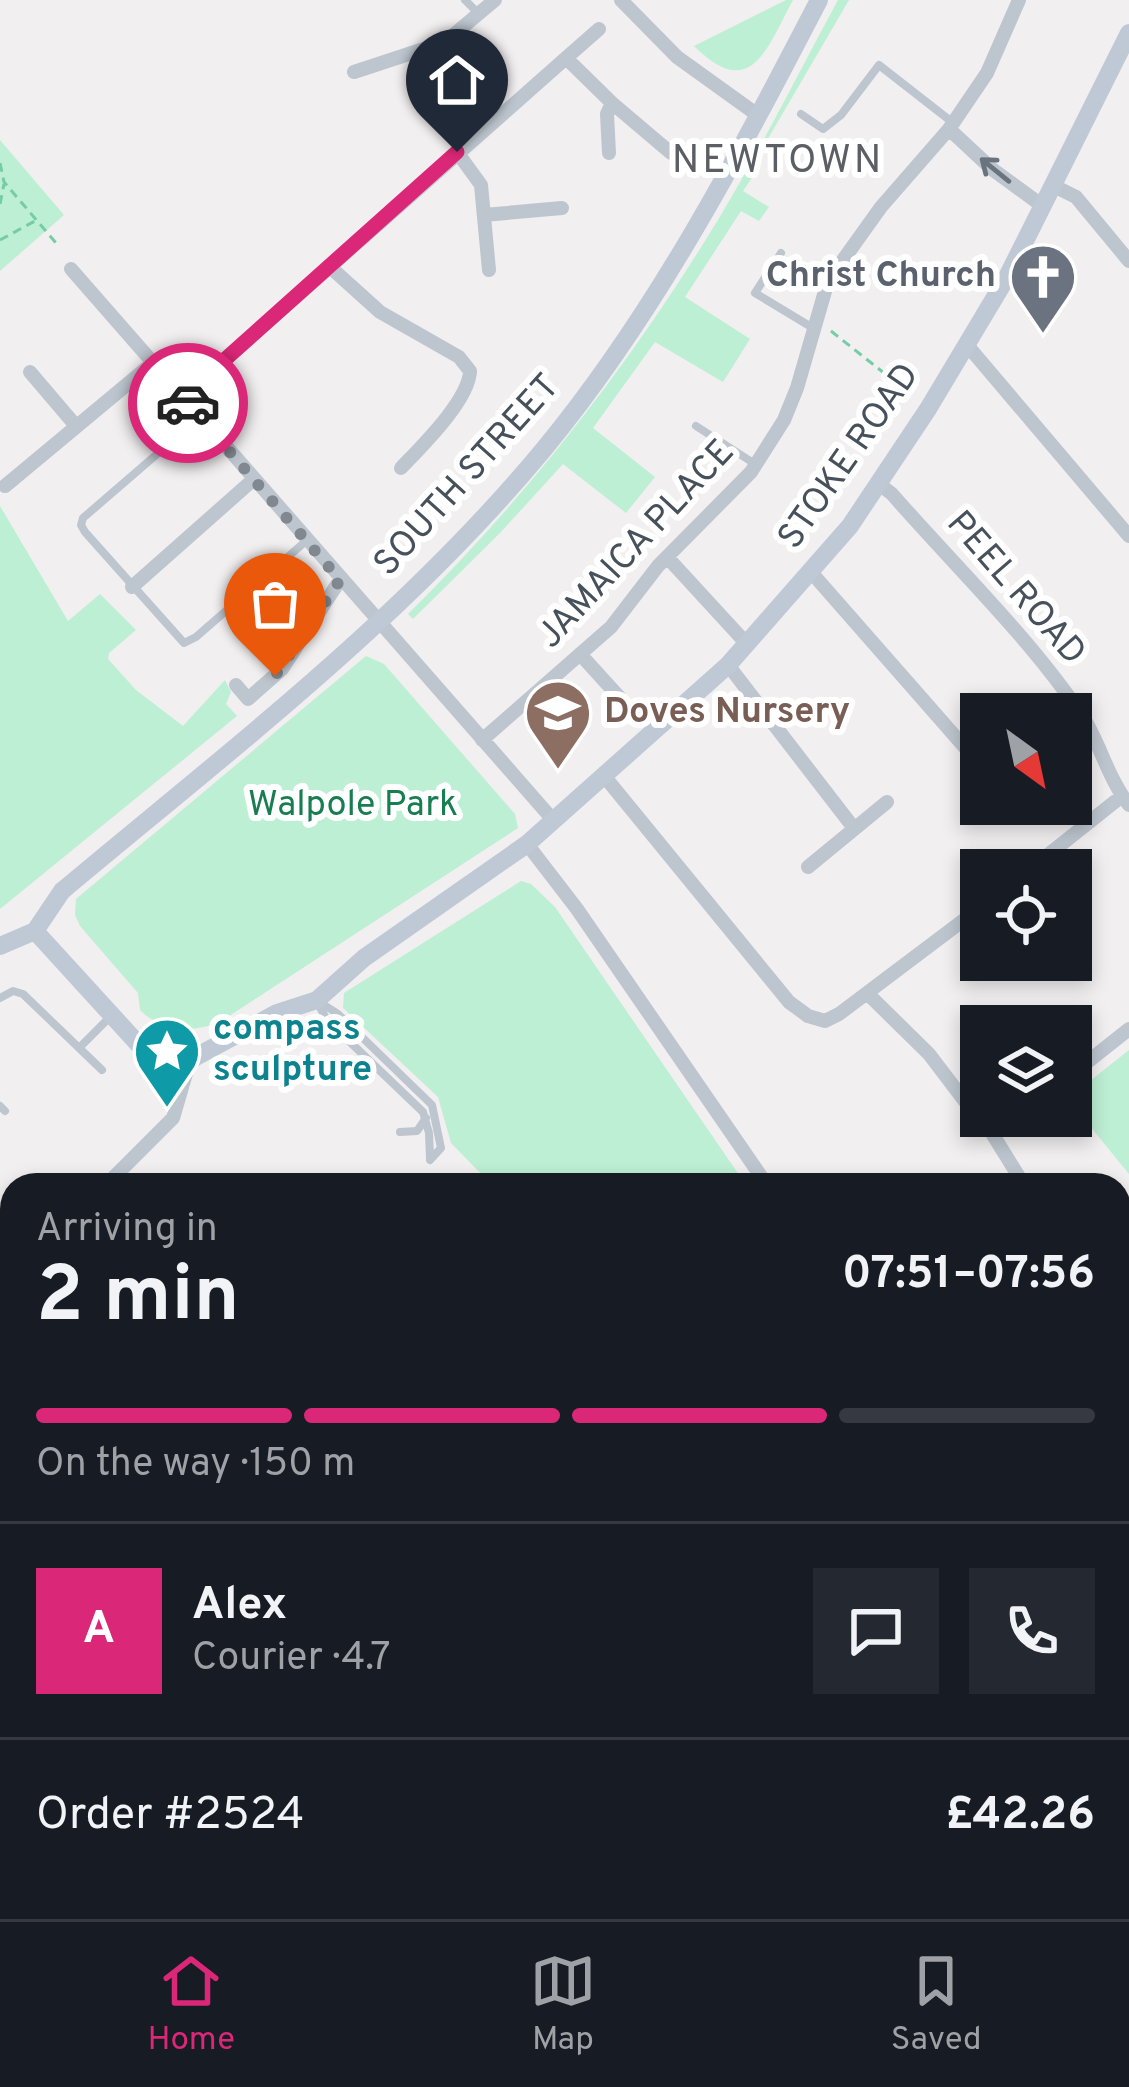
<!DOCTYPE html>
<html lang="en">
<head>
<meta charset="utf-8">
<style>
	body { margin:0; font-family:Overpass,sans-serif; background:#242831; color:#f1f3f6; height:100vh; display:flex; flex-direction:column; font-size:45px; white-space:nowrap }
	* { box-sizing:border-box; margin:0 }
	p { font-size:39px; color:#9ea1a6 }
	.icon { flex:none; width:66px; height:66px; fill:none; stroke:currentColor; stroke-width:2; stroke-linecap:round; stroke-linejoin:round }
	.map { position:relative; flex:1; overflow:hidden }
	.drawer { position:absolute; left:0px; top:1173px; width:1131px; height:747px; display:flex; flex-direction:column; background:#171b24; border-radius:36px 36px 0 0; box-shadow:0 6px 18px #0003 }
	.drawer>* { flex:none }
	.needle { width:78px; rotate:147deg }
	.controls { position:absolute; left:960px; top:693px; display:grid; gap:24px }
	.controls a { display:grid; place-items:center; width:132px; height:132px; border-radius:0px; background:#171b24; box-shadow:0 6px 18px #0003; font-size:60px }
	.pin { position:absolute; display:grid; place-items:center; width:102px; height:102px; color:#fff; margin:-123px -51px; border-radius:50% 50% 50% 0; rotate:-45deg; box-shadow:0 0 12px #0007 }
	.pin .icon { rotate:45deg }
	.courier { position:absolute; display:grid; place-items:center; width:120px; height:120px; margin:-60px; border:9px solid #db2777; border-radius:50%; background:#fff; color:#222; box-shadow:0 3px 15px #0007 }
	.head em { font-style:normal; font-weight:700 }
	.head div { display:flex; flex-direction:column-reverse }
	.head { display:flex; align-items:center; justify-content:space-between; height:204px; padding:0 36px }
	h1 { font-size:78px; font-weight:700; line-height:90px }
	.bar { display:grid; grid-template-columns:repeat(4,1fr); gap:18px 12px; align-content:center; height:144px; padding:0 36px }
	.bar i { height:15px; border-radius:9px; background:#363941 }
	.bar .active { background:#db2777 }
	.bar p { grid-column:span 4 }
	.line { display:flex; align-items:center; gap:30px; padding:0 36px; border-top:3px solid #363941 }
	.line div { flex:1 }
	.round { display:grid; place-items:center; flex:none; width:126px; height:126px; border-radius:0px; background:#242831 }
	.tab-bar { display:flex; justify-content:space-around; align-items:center; height:168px; border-top:3px solid #363941; background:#171b24; font-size:33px; color:#9ea1a6 }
	.tab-bar a { display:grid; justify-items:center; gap:6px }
	.tab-bar .active { color:#db2777 }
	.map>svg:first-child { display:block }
	.green { fill:#bdefd4 }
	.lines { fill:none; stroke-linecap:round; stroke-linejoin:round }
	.path { stroke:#76cca7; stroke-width:3; stroke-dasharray:9 6; stroke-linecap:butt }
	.lane { stroke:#bdc5ce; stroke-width:8 }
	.street { stroke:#bdc5ce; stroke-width:14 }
	.secondary { stroke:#bfc9d5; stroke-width:18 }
	.primary { stroke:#afbccd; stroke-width:21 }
	.oneway { stroke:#6a747e }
	.done { stroke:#82888f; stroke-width:12; stroke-dasharray:0 21.6 }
	.route { stroke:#db2777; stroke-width:15 }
	.labels { text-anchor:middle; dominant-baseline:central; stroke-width:12; stroke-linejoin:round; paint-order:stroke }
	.worship-label { font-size:36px; font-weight:bold; fill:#5b616d; stroke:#fff; text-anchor:end }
	.street-label { font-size:36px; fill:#47515c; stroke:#fff }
	.education-label { font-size:36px; font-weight:bold; fill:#785e54; stroke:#fff; text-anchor:start }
	.park-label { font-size:36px; fill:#187d51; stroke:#fff }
	.culture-label { font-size:36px; font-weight:bold; fill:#0d838f; stroke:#fff; text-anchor:start }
	.neighbourhood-label { font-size:39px; letter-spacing:3px; fill:#5b5e64; stroke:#fff }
</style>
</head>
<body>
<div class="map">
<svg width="1129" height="1919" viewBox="0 0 1129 1919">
	<rect width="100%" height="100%" fill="#f1efef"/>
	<path class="green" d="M786,0H793C767,48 751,103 694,46Z
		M838,0H849L749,171L753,176L743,191L769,207L759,221L741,211L685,297L750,339L723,382L655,342L593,428L655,477L626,513L563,464L500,533L413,619L408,614C519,505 617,381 700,249C751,169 793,83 838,0Z
		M0,140L64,215L0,271Z
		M0,506L68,621L100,594L136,630L109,653L108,659L136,690L183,726L225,680L231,692L226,704L237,716L0,909Z
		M366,656L384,664L515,814L518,828L223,1020C197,1034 161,1032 140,1010L138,993L80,926L75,915L76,899Z
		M521,881L531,884L555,907L746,1185H492L451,1143L438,1097L343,1008L344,993Z
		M1129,1050V1174L1071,1103V1096Z
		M1119,1826L1129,1830V1919H1033L1004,1909L985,1919H870L855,1908H1119Z"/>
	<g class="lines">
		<path class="path" d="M0,163L4,182L56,243
			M0,204L4,184
			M0,240L35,221
			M831,331L913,396
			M1119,1653L1129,1647"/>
		<path class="lane" d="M465,0L479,14
			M801,114L823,129L841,115L879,65L952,122
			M781,253L755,293L813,328
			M200,417L83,518L81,525L85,532L184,643L196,637L306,541
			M696,426L755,464
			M0,998L13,991L23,994L102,1070
			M318,1001L338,1014L432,1105L441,1148L430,1160
			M317,1002L327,1020L423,1112L429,1133L430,1158
			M79,1048L112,1015
			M0,1106L5,1111
			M400,1132L417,1131L426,1118
			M0,1494L12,1478
			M1119,1518L1129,1510
			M480,1908L489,1914
			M195,1911L199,1908"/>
		<path class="street" d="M621,0L677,57L759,116
			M566,58L599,29
			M354,72L445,42L495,0
			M949,129L992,169L1044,207
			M457,152L481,185L489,270
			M609,153L607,114L612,103L671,153
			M1054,186L1076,197L1129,261
			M484,215L562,208
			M329,266L380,312L459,357L470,371C469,400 422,446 401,468
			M71,269L554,821
			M967,345L1129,536
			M30,372L76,426
			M183,397L566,58L612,103
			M879,484L892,494C954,565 1029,637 1081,714C1100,742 1107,777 1129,805
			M5,486L154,362
			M667,557L746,643
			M811,572L976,760
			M132,587L254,479
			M580,654L630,709
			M728,665L853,827
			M236,685L248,699L282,669L340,580
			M482,740L611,627L658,566L751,472L784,420L797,388L828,281L881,207L949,129L987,73L1019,0
			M605,777L789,1002L808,1016L825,1021L839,1014L981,907
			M527,844L577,909L767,1185
			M808,867L887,802
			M1029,870L1122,796
			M869,995L929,1054L983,1125L998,1131L1019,1116
			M1071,1075L1129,1029
			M990,1130L1024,1185
			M106,1185L173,1118L190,1060
			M0,1287L12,1275
			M1119,1296L1129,1289
			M0,1327L12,1345
			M1119,1698L1129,1718
			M0,1747L12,1735
			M552,1908L569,1919
			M326,1919L340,1908
			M599,1919L610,1908"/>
		<path class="secondary" d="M35,931L140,1046L157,1057L190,1060L277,1013L317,1000L364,958L527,844L728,665L850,526L928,409L1007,277L1129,33
			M0,946L35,931L62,891C229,751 404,618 544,449C656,313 738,156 819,0"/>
		<path class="primary" d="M1119,1731L1129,1732
			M676,1919L687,1908"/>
	</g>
	<defs><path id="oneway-shaft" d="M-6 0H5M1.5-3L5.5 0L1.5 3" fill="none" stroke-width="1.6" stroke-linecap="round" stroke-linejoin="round" transform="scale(3)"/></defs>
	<use class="oneway" href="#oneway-shaft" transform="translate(995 170) rotate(-141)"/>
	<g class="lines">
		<path class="done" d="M188,403L340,580L275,676"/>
		<path class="route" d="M188,403L183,397L457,152"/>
	</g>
	<defs>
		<g id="church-pin" transform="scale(3.45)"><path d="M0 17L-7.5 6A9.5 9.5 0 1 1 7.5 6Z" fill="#6b7280" stroke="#fff"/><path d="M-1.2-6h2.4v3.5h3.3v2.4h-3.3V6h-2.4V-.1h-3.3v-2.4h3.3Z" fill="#fff"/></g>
		<g id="school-pin" transform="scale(3.45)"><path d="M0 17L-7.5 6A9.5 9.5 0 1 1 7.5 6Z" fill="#8d6e63" stroke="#fff"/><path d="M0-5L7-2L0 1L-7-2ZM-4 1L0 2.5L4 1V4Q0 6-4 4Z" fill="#fff"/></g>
		<g id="sight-pin" transform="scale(3.45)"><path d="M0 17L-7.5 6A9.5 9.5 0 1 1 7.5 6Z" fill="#0f9aa8" stroke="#fff"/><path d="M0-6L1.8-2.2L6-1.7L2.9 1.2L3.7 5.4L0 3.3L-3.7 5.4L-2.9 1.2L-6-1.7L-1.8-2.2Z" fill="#fff"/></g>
	</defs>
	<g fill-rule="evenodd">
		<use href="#church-pin" x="1043" y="277"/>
		<use href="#school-pin" x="558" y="713"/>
		<use href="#sight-pin" x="167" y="1051"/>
	</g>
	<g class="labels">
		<g class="worship-label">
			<text x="996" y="277">Christ Church</text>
		</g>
		<g class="street-label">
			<text transform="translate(850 457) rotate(-55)">STOKE ROAD</text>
			<text transform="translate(468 476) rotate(-48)">SOUTH STREET</text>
			<text transform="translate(637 545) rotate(-47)">JAMAICA PLACE</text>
			<text transform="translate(1015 589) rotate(49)">PEEL ROAD</text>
		</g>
		<g class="education-label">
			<text x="604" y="713">Doves Nursery</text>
		</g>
		<g class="park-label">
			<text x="353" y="806">Walpole Park</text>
		</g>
		<g class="culture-label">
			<text x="213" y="1030">compass<tspan x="213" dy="41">sculpture</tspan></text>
		</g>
		<g class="neighbourhood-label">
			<text x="778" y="162">NEWTOWN</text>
		</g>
	</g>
</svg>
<div class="controls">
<a><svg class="needle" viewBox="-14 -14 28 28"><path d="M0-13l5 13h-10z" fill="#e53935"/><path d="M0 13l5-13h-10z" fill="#9ea1a6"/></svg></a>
<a><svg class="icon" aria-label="locate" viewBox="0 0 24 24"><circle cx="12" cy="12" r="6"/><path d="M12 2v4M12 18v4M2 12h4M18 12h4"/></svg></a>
<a><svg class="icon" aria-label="layers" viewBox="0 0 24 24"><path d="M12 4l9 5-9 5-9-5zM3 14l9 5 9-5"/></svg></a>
</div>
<div class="pin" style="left:275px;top:676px;background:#ea580c"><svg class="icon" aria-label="bag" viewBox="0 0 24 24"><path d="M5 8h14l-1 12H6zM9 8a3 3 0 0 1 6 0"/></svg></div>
<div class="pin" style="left:457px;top:152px;background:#1f2937"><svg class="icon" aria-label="home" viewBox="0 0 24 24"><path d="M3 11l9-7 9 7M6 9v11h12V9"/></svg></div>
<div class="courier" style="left:188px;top:403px"><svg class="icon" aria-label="car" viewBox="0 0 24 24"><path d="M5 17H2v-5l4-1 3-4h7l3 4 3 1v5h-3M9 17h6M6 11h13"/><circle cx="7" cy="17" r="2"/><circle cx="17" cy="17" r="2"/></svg></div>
<section class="drawer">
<div class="head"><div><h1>2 min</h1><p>Arriving in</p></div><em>07:51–07:56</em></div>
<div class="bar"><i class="active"></i><i class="active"></i><i class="active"></i><i></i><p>On the way · 150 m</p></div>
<div class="line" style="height:216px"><b class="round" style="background:#db2777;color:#fff">A</b><div><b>Alex</b><p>Courier · 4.7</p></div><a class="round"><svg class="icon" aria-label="chat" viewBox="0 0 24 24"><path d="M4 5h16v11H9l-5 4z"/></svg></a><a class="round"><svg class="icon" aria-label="phone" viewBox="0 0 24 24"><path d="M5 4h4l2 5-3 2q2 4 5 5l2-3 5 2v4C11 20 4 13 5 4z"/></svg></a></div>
<div class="line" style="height:156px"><div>Order #2524</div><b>£42.26</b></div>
</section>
</div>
<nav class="tab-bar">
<a class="active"><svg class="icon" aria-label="home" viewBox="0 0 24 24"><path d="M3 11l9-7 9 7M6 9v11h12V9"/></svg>Home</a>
<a><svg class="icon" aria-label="map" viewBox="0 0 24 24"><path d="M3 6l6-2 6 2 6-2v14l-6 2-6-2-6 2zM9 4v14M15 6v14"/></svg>Map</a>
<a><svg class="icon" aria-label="saved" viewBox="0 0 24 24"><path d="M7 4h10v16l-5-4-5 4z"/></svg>Saved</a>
</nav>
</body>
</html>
